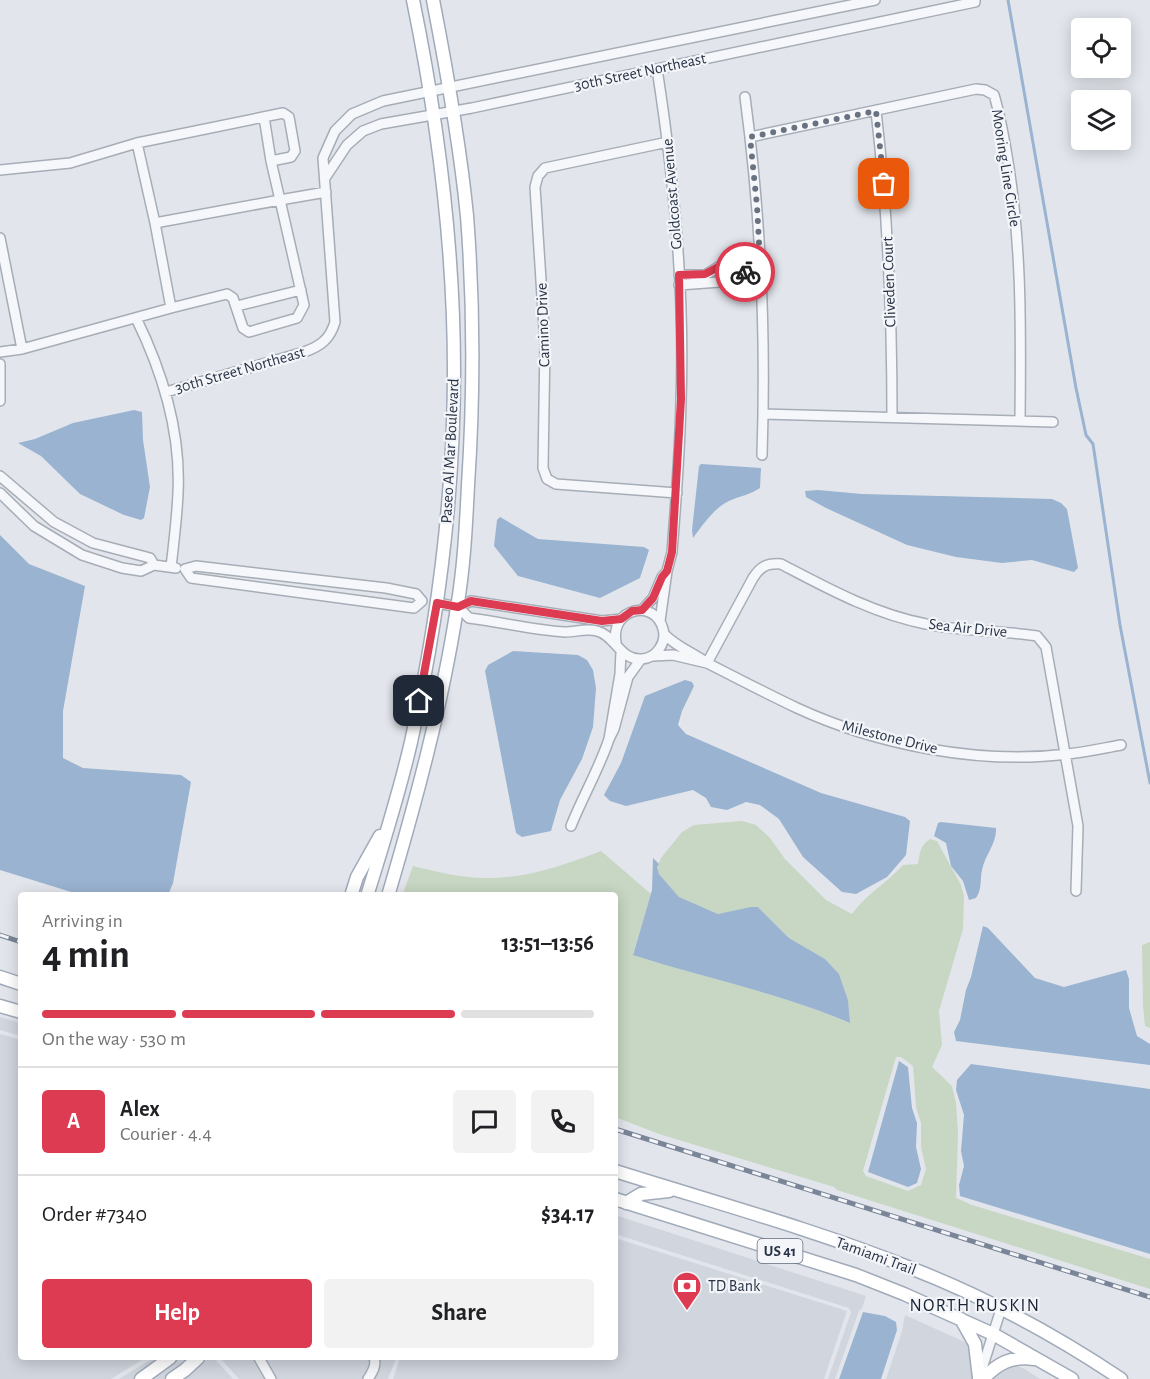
<!DOCTYPE html>
<html lang="en">
<head>
<meta charset="utf-8">
<style>
	body { margin:0; font-family:"Alegreya Sans",sans-serif; background:#f2f2f2; color:#202124; height:100vh; display:flex; flex-direction:column; font-size:22px; white-space:nowrap }
	* { box-sizing:border-box; margin:0 }
	p { font-size:20px; color:#757577 }
	.icon { flex:none; width:33px; height:33px; fill:none; stroke:currentColor; stroke-width:2; stroke-linecap:round; stroke-linejoin:round }
	.map { position:relative; flex:1; overflow:hidden }
	.panel { position:absolute; left:18px; top:892px; width:600px; height:468px; display:flex; flex-direction:column; background:#fff; border-radius:6px; box-shadow:0 3px 15px #0003 }
	.panel>* { flex:none }
	.tools { position:absolute; left:1071px; top:18px; display:grid; gap:12px }
	.tools a { display:grid; place-items:center; width:60px; height:60px; border-radius:6px; background:#fff; box-shadow:0 3px 15px #0003; font-size:30px }
	.pin { position:absolute; display:grid; place-items:center; width:51px; height:51px; color:#fff; margin:-26px; border-radius:12px; box-shadow:0 3px 9px #0006 }
	.courier { position:absolute; display:grid; place-items:center; width:60px; height:60px; margin:-30px; border:4px solid #dd3b51; border-radius:50%; background:#fff; color:#222; box-shadow:0 2px 8px #0007 }
	.headline em { font-style:normal; font-weight:700 }
	.headline div { display:flex; flex-direction:column-reverse }
	.headline { display:flex; align-items:center; justify-content:space-between; height:102px; padding:0 24px }
	h1 { font-size:39px; font-weight:700; line-height:45px }
	.bar { display:grid; grid-template-columns:repeat(4,1fr); gap:9px 6px; align-content:center; height:72px; padding:0 24px }
	.bar i { height:8px; border-radius:4px; background:#e0e0e0 }
	.bar .active { background:#dd3b51 }
	.bar p { grid-column:span 4 }
	.line { display:flex; align-items:center; gap:15px; padding:0 24px; border-top:2px solid #e0e0e0 }
	.line div { flex:1 }
	.round { display:grid; place-items:center; flex:none; width:63px; height:63px; border-radius:6px; background:#f2f2f2 }
	.primary-button { display:flex; gap:12px; margin-top:auto; padding:12px 24px }
	.primary-button a { flex:1; height:69px; border-radius:6px; background:#dd3b51; color:#fff; font-size:24px; font-weight:700; line-height:69px; text-align:center }
	.primary-button a+a { background:#f2f2f2; color:#202124 }
	.map>svg:first-child { display:block }
	.built { fill:#d0d5de }
	.green { fill:#c7d7c3; fill-rule:evenodd }
	.water { fill:#9ab3d0 }
	.lines { fill:none; stroke-linecap:round; stroke-linejoin:round }
	.stream { stroke:#9ab3d0; stroke-width:3 }
	.minor-casing { stroke:#a6adb7; stroke-width:12 }
	.major-casing { stroke:#a0aab9; stroke-width:15 }
	.minor { stroke:#f6f7fa; stroke-width:9 }
	.major { stroke:#fff; stroke-width:12 }
	.rail-casing { stroke:#7a8598; stroke-width:5 }
	.rail { stroke:#f3f5f9; stroke-width:3; stroke-dasharray:9; stroke-linecap:butt }
	.done { stroke:#697280; stroke-width:6; stroke-dasharray:0 10.8 }
	.route { stroke:#dd3b51; stroke-width:8 }
	.labels { text-anchor:middle; dominant-baseline:central; stroke-width:4.5; stroke-linejoin:round; paint-order:stroke }
	.shield { fill:#f3f5f9; stroke:#656d7c; stroke-width:1.5 }
	.shield-label { font-size:15px; font-weight:bold; fill:#283346 }
	.street-label { font-size:16px; fill:#283346; stroke:#f3f5f9 }
	.poi-label { font-size:16px; fill:#283346; stroke:#f3f5f9; text-anchor:start }
	.neighbourhood-label { font-size:18px; letter-spacing:1.5px; fill:#1a2437; stroke:#f3f5f9 }
</style>
</head>
<body>
<div class="map">
<svg width="1150" height="1379" viewBox="0 0 1150 1379">
	<rect width="100%" height="100%" fill="#e2e6ec"/>
	<path class="built" d="M0,1017L21,1023V1036L0,1030Z
		M0,1034L21,1040V1358H145L111,1379H0Z
		M615,1215L866,1296L862,1308L859,1311L835,1379H828L851,1312L849,1308L615,1234Z
		M615,1238L847,1311L824,1379H393L400,1358H615Z
		M905,1315L969,1344L973,1379H886L902,1331Z
		M153,1358H162L133,1379H119Z
		M177,1358H191L181,1367L163,1379H149Z
		M209,1358H214L233,1379H182Z
		M220,1358H254L265,1379H239Z
		M265,1358H368L370,1361L369,1369L362,1379H277Z
		M379,1358H396L388,1379H374L379,1370Z
		M1012,1364L1025,1369L1040,1379H989Z"/>
	<path class="green" d="M742,821L756,825L770,838L785,859L826,900L852,914C866,894 887,883 903,865L918,864C920,852 920,846 930,839L937,841L961,885L964,896L963,929L939,1011L942,1045L932,1067L952,1086L956,1103L958,1132L956,1198L972,1205L1150,1259V1289L837,1190L834,1187L659,1134L615,1117V896H402L413,866C438,872 465,879 491,878C528,878 567,864 601,851L651,894L633,954C706,979 778,992 849,1023L848,1000L839,974L825,959L789,938L758,907L718,914L679,897L659,874L657,867L661,858L682,832L694,825ZM896,1057H901L913,1066L916,1107L921,1123V1147L926,1169L921,1185L908,1191L866,1176L863,1171Z
		M1150,942V1028L1145,1026L1143,1006L1142,945Z"/>
	<path class="water" d="M134,410L142,412L143,440L150,487L144,518L141,520L124,515L80,494L41,456L18,443L35,439L73,423Z
		M701,464L761,468L760,488C750,495 740,496 729,501C715,507 702,526 693,538L692,530L699,466Z
		M818,490L862,494L1052,499L1061,503L1067,509L1078,568L1074,572L1032,560L1002,563L956,557L907,545L826,508L806,497L805,491Z
		M500,517L538,539L644,547L649,550L640,578L600,598L518,576L494,546L497,520Z
		M0,535L29,564L85,586L63,711V758L83,768L181,775L191,782L173,883L168,895H81L0,870Z
		M513,651L578,655L587,660L593,670L596,688L593,727L582,759L560,800L551,831L522,837L516,833L485,671L488,665Z
		M685,680L692,682L694,686L682,711L678,725L686,734L821,793L905,817L910,821L906,855L887,877L856,894L842,892L803,857L779,819L760,805L746,802L727,810L711,807L706,798L693,790L626,806L610,801L604,795L621,763L645,696Z
		M941,822L996,828C997,843 985,855 982,870C980,879 982,890 976,898L969,900L963,881L951,866L946,843L934,836L938,823Z
		M653,858L659,864L657,867L659,874L679,897L718,914L751,907H758L789,938L825,959L839,974L848,1000L850,1023C779,993 705,978 633,955L652,890Z
		M983,926L988,928L1035,978L1064,987L1126,970L1129,979V1008L1137,1036L1150,1044V1065L956,1041L954,1032L960,1020L966,990L971,977Z
		M899,1061L908,1067L912,1108L917,1123L916,1147L921,1169L917,1183L908,1187L868,1172Z
		M971,1064L1150,1089V1254L960,1196L959,1185L964,1166L961,1151L964,1115L956,1090L957,1080Z
		M863,1312L885,1316L896,1322L897,1330L881,1379H839Z"/>
	<g class="lines">
		<path class="stream" d="M1008,0L1076,388L1086,435L1093,444L1120,625L1150,783"/>
		<g class="minor-casing">
			<path id="minor" d="M657,69C674,178 685,290 681,401C680,452 676,502 672,552L667,571
				M745,97C761,216 766,335 762,455
				M876,111C888,213 892,315 892,417
				M264,117L271,161
				M750,137L976,89L985,90L994,95C999,111 1002,128 1005,144C1022,235 1021,328 1020,420
				M668,142L545,168L538,176L535,187L545,343L543,468L547,479L556,484L677,493
				M137,143L155,223
				M0,170L70,163L137,143L283,113L289,117L295,151L291,157L271,161L280,200L155,223L171,308L22,349L0,352
				M325,178L347,145L363,131L381,124L472,108L975,2V0
				M0,238L22,349
				M679,275H705L722,265L748,272L761,279
				M679,285L761,279
				M237,306L301,290
				M171,308L227,294L233,298L243,328L249,332L297,318L304,305L280,200L326,192
				M136,318C162,371 181,432 178,493C177,517 174,542 171,567
				M0,364V401
				M166,392L304,352C321,346 330,339 335,322L323,158L335,131L352,114L383,101L875,0
				M763,414L1053,422
				M0,476L54,522L93,543L150,558L154,565
				M0,493L34,526L82,555L122,568L141,571L154,565L176,568
				M196,566L386,588L416,594L422,601L414,608L191,578L185,569Z
				M437,603L458,607
				M458,607L469,618C501,622 533,630 565,632C576,632 586,628 597,631C616,636 620,661 642,659C656,658 667,643 663,629C655,598 610,608 616,642
				M458,607L471,601L602,621L621,619
				M642,610L653,598L662,577L667,571L660,621
				M621,651L620,674L609,739L614,729L628,677L641,659
				M653,656L673,655L707,663C692,652 678,648 664,634
				M571,826C583,796 599,769 609,739
				M1076,891L1078,826L1046,647L1037,636C1000,630 963,632 926,624C874,614 827,588 781,564C766,563 760,567 753,578L707,663C737,678 767,694 797,708C877,745 980,765 1068,754C1086,752 1104,748 1121,745
				M259,1358L271,1379
				M980,1375L1001,1309
				M368,1379C372,1373 377,1365 374,1358"/>
		</g>
		<g class="major-casing">
			<path id="major" d="M351,896L357,877L380,836
				M367,896C383,845 399,794 411,742C438,621 454,496 454,371C454,246 438,122 413,0
				M388,896C416,801 442,705 457,608C464,567 466,526 468,485C474,395 474,306 467,216C460,144 447,72 433,0
				M0,977L21,984
				M0,1006L21,1012
				M615,1171C713,1202 813,1229 908,1267C983,1296 1054,1334 1121,1379
				M615,1199L856,1275L904,1294L993,1334L1072,1379
				M626,1203L641,1194L669,1191
				M961,1319L975,1344L979,1378
				M141,1379L170,1358
				M172,1379L185,1370L198,1358
				M983,1379C998,1363 1011,1356 1034,1359"/>
		</g>
		<use href="#minor" class="minor"/>
		<use href="#major" class="major"/>
		<g class="rail-casing">
			<path id="rail" d="M0,935L21,942
				M615,1129L1150,1297"/>
		</g>
		<use href="#rail" class="rail"/>
	</g>
	<g class="lines">
		<path class="done" d="M745,272L761,279L757,206L750,137L876,111L884,184"/>
		<path class="route" d="M419,701L437,603L458,607L471,601L602,621L621,619L632,611L642,610L653,598L662,577L667,571L672,552L681,399L679,275L705,274L722,265L745,272"/>
	</g>
	<defs>
		<g id="bank-pin" transform="scale(1.5)"><path d="M0 17L-7.5 6A9.5 9.5 0 1 1 7.5 6Z" fill="#dd3b51" stroke="#f3f5f9"/><path d="M-6-4H6V4H-6ZM0-2.3a2.3 2.3 0 1 0 0 4.6a2.3 2.3 0 1 0 0-4.6Z" fill="#fff"/></g>
	</defs>
	<g fill-rule="evenodd">
		<use href="#bank-pin" x="687" y="1286"/>
	</g>
	<g class="labels">
		<rect class="shield" x="757.5" y="1239" width="45" height="24" rx="4.5"/>
		<g class="shield-label">
			<text x="780" y="1251">US 41</text>
		</g>
		<g class="street-label">
			<text transform="translate(640 72) rotate(-12)">30th Street Northeast</text>
			<text transform="translate(1006 168) rotate(81)">Mooring Line Circle</text>
			<text transform="translate(672 194) rotate(-95)">Goldcoast Avenue</text>
			<text transform="translate(889 282) rotate(-92)">Cliveden Court</text>
			<text transform="translate(543 325) rotate(-92)">Camino Drive</text>
			<text transform="translate(240 370) rotate(-16)">30th Street Northeast</text>
			<text transform="translate(450 451) rotate(-87)">Paseo Al Mar Boulevard</text>
			<text transform="translate(968 628) rotate(6)">Sea Air Drive</text>
			<text transform="translate(890 737) rotate(14)">Milestone Drive</text>
			<text transform="translate(876 1256) rotate(20)">Tamiami Trail</text>
		</g>
		<g class="poi-label">
			<text x="708" y="1286">TD Bank</text>
		</g>
		<g class="neighbourhood-label">
			<text x="975" y="1306">NORTH RUSKIN</text>
		</g>
	</g>
</svg>
<div class="tools">
<a><svg class="icon" aria-label="locate" viewBox="0 0 24 24"><circle cx="12" cy="12" r="6"/><path d="M12 2v4M12 18v4M2 12h4M18 12h4"/></svg></a>
<a><svg class="icon" aria-label="layers" viewBox="0 0 24 24"><path d="M12 4l9 5-9 5-9-5zM3 14l9 5 9-5"/></svg></a>
</div>
<div class="pin" style="left:884px;top:184px;background:#ea580c"><svg class="icon" aria-label="bag" viewBox="0 0 24 24"><path d="M5 8h14l-1 12H6zM9 8a3 3 0 0 1 6 0"/></svg></div>
<div class="pin" style="left:419px;top:701px;background:#1f2937"><svg class="icon" aria-label="home" viewBox="0 0 24 24"><path d="M3 11l9-7 9 7M6 9v11h12V9"/></svg></div>
<div class="courier" style="left:745px;top:272px"><svg class="icon" aria-label="bike" viewBox="0 0 24 24"><circle cx="6" cy="16" r="4"/><circle cx="18" cy="16" r="4"/><path d="M6 16l4-8h5l3 8M10 8l3 8H6M13 5h3"/></svg></div>
<section class="panel">
<div class="headline"><div><h1>4 min</h1><p>Arriving in</p></div><em>13:51–13:56</em></div>
<div class="bar"><i class="active"></i><i class="active"></i><i class="active"></i><i></i><p>On the way · 530 m</p></div>
<div class="line" style="height:108px"><b class="round" style="background:#dd3b51;color:#fff">A</b><div><b>Alex</b><p>Courier · 4.4</p></div><a class="round"><svg class="icon" aria-label="chat" viewBox="0 0 24 24"><path d="M4 5h16v11H9l-5 4z"/></svg></a><a class="round"><svg class="icon" aria-label="phone" viewBox="0 0 24 24"><path d="M5 4h4l2 5-3 2q2 4 5 5l2-3 5 2v4C11 20 4 13 5 4z"/></svg></a></div>
<div class="line" style="height:78px"><div>Order #7340</div><b>$34.17</b></div>
<div class="primary-button"><a>Help</a><a>Share</a></div>
</section>
</div>
</body>
</html>
